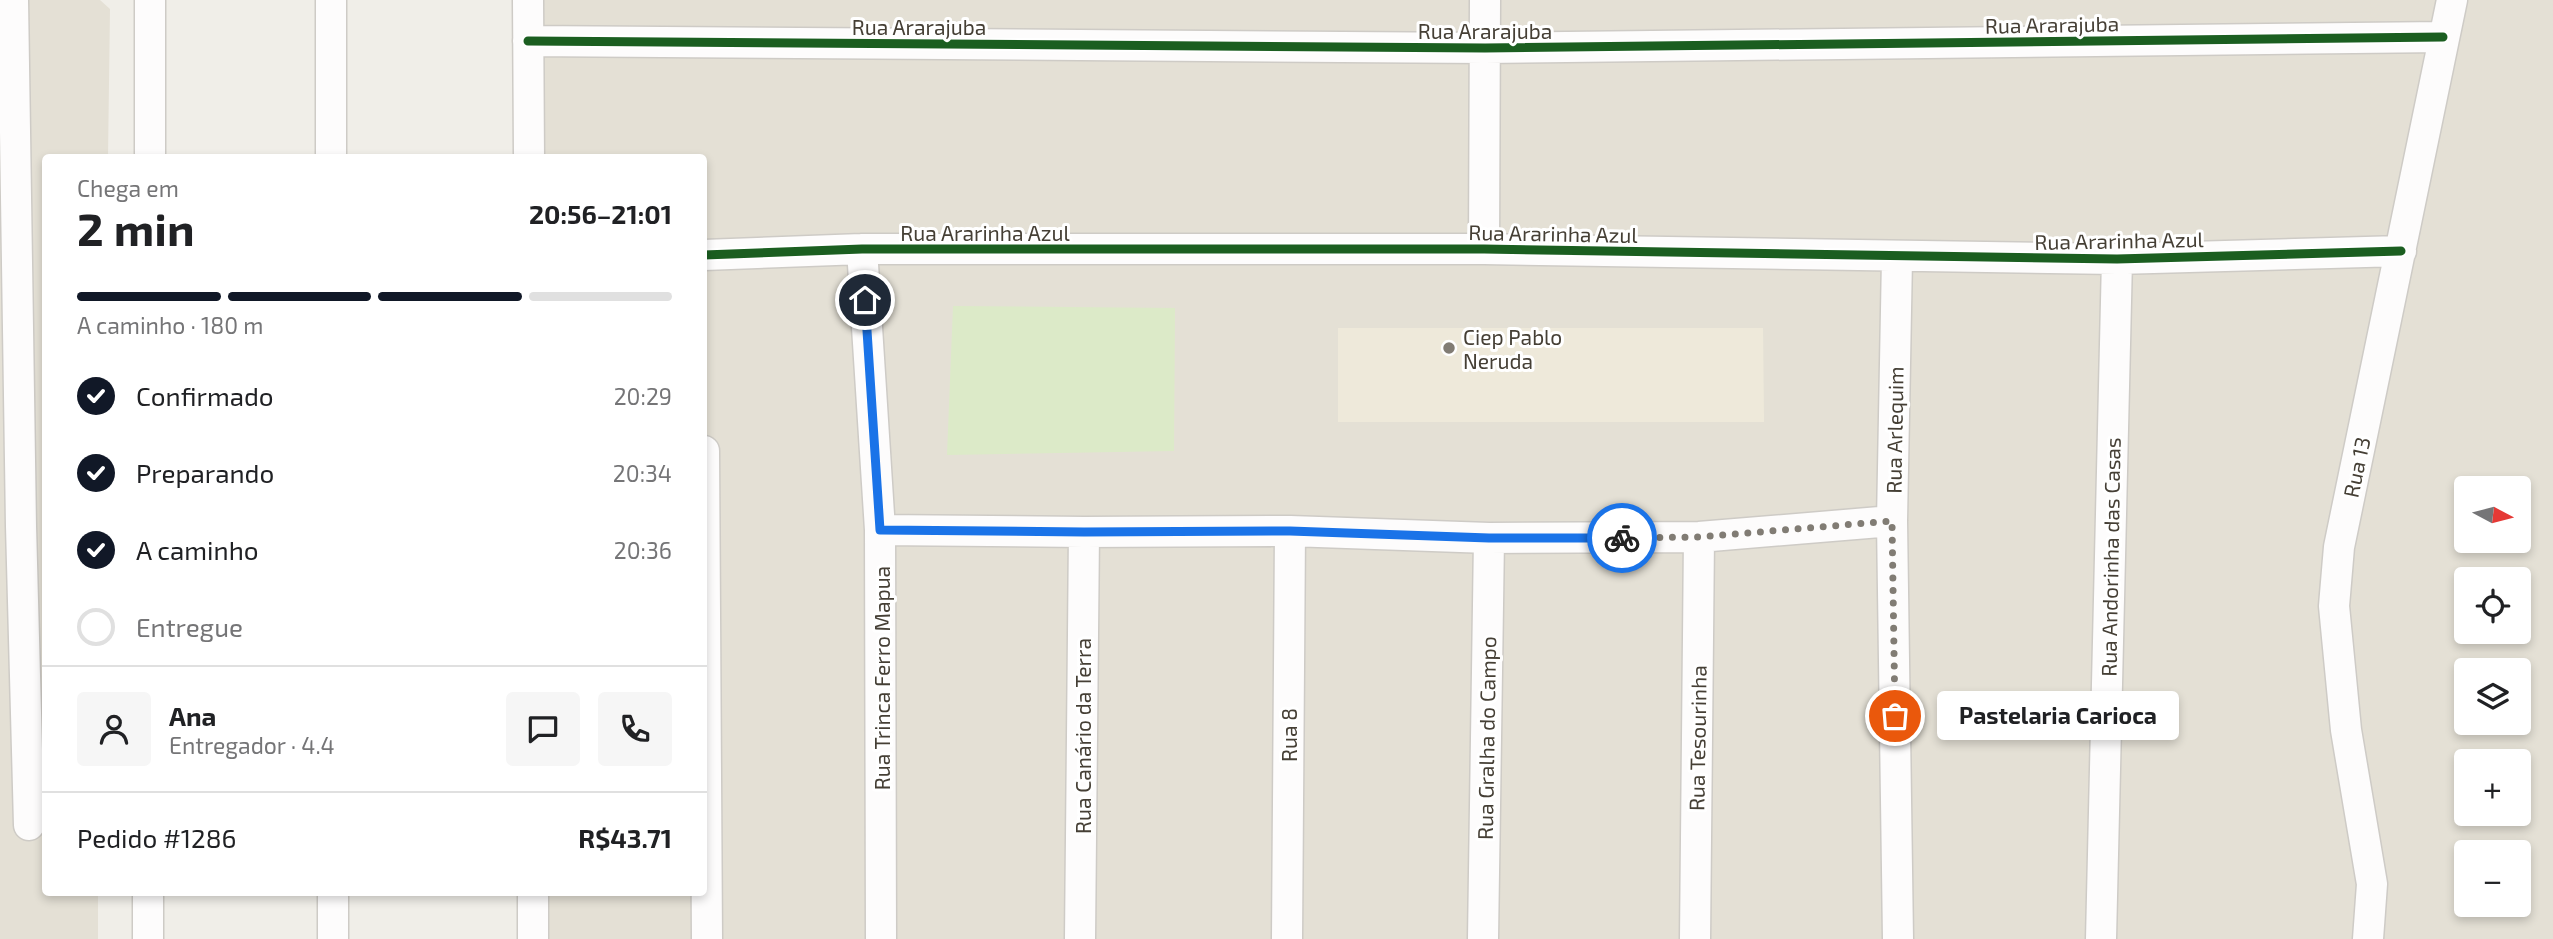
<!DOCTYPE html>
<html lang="pt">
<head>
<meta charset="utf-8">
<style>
	body { margin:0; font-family:"Exo 2",sans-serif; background:#f6f6f6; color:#202124; height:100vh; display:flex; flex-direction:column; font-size:26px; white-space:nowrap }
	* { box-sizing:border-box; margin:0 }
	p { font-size:23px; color:#757577 }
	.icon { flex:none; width:38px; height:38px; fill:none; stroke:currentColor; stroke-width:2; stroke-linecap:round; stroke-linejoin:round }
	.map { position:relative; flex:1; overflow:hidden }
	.panel { position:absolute; left:42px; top:154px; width:665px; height:742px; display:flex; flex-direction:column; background:#fff; border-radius:7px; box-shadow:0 4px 10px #0003 }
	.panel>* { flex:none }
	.needle { width:46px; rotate:97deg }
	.tools { position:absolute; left:2454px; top:476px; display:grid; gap:14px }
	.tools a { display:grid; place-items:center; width:77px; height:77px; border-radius:7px; background:#fff; box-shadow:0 4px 10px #0003; font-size:35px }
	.pin { position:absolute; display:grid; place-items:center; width:60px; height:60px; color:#fff; margin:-30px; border:4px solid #fff; border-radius:50%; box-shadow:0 2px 7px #0007 }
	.courier { position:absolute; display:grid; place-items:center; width:70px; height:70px; margin:-35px; border:5px solid #1a73e8; border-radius:50%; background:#fff; color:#222; box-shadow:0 2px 9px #0007 }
	.bubble { position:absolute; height:49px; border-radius:7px; background:#fff; box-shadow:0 4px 10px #0003; font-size:23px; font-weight:700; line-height:49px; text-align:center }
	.headline em { font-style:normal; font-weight:700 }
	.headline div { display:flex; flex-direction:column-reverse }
	.headline { display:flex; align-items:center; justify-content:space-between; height:119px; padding:0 35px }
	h1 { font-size:46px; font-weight:700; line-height:52px }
	.bar { display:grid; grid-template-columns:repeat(4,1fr); gap:10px 7px; align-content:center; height:84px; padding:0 35px }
	.bar i { height:9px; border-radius:5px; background:#e0e0e0 }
	.bar .active { background:#111827 }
	.bar p { grid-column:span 4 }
	.line { display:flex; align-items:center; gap:18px; padding:0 35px; border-top:2px solid #e0e0e0 }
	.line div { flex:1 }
	.round { display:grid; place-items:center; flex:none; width:74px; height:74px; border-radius:7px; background:#f6f6f6 }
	ol { padding:0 35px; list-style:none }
	li { display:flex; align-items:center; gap:21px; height:77px }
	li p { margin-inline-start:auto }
	li .icon { padding:7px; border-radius:50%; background:#111827; color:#fff; stroke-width:4 }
	li:last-child { color:#757577 }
	li i { width:38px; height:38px; border:4px solid #e0e0e0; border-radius:50% }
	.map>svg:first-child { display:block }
	.residential { fill:#e4e0d5; fill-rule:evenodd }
	.education { fill:#eee9da }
	.green { fill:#dceac8 }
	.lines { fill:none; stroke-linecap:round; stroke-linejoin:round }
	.minor-casing { stroke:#cecbc6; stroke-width:33 }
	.minor { stroke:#fdfcfc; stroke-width:30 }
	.cycleway-casing { stroke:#fff; stroke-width:13 }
	.cycleway { stroke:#1b5e20; stroke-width:9 }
	.done { stroke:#817c74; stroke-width:7; stroke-dasharray:0 12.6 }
	.route { stroke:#1a73e8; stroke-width:9 }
	.poi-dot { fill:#817c74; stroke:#fff; stroke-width:2.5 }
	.labels { text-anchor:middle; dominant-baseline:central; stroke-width:6; stroke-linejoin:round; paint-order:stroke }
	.street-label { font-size:21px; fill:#453f35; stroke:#fff }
	.poi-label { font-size:21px; fill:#453f35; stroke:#fff; text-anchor:start }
</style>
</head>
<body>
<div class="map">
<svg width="2553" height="939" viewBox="0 0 2553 939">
	<rect width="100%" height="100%" fill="#f0eee8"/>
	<path class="residential" d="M0,0H100L110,9L108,157L46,158V892L98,893V939H0Z
		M518,0H2553V939H541L540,893L704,892V158L522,157ZM2466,488H2518V541H2466ZM2466,579H2518V632H2466ZM2466,670H2518V723H2466ZM2466,761H2518V814H2466ZM2466,852H2518V905H2466Z"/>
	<path class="education" d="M1338,328H1763L1764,422H1338Z"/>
	<path class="green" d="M953,306L1175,308L1174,451L947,455Z"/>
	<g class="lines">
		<g class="minor-casing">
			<path id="minor" d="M13,0L21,526L29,825
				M331,0V158
				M528,0L529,158
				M528,41L1485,48L2443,37
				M150,158V0
				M862,249L880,530L881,939
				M1484,249L1485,0
				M704,255L862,249H1484L2117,259L2401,251
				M1897,258L1892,521L1898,939
				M704,451L707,939
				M880,530L1084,532L1290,531L1489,538L1699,537L1892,521
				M333,892V939
				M533,892V939
				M148,939V892
				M1080,939L1084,532
				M1287,939L1290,531
				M1483,939L1489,538
				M1695,939L1699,537
				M2101,939L2117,259
				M2368,939L2372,884L2346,730L2334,606L2339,547L2452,0"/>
		</g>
		<use href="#minor" class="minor"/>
		<g class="cycleway-casing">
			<path id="cycleway" d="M528,41L1485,48L2443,37
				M704,255L862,249H1484L2117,259L2401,251"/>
		</g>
		<use href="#cycleway" class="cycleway"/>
	</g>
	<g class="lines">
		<path class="done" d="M1622,538L1699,537L1892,521L1895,716"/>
		<path class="route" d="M865,300L880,530L1084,532L1290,531L1489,538H1622"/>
	</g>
	<circle class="poi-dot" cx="1449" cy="348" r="7"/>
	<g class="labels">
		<g class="street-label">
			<text transform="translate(2052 24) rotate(-1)">Rua Ararajuba</text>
			<text x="919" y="26">Rua Ararajuba</text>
			<text x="1485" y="30">Rua Ararajuba</text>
			<text x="985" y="232">Rua Ararinha Azul</text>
			<text transform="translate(1553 233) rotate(1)">Rua Ararinha Azul</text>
			<text transform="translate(2119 240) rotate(-1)">Rua Ararinha Azul</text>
			<text transform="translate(1894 430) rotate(-89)">Rua Arlequim</text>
			<text transform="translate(2356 467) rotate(-78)">Rua 13</text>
			<text transform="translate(2110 557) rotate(-89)">Rua Andorinha das Casas</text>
			<text transform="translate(881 678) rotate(-90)">Rua Trinca Ferro Mapua</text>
			<text transform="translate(1288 735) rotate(-90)">Rua 8</text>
			<text transform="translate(1082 736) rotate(-90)">Rua Canário da Terra</text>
			<text transform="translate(1486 738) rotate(-89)">Rua Gralha do Campo</text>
			<text transform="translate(1697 738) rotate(-89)">Rua Tesourinha</text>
		</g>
		<g class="poi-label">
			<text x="1463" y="336">Ciep Pablo<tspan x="1463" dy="24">Neruda</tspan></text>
		</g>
	</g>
</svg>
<div class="tools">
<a><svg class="needle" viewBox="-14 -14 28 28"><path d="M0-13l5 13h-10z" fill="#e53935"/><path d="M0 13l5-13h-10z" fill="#757577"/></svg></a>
<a><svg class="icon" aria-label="locate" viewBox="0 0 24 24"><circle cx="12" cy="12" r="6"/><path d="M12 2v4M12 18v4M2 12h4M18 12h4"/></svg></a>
<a><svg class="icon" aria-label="layers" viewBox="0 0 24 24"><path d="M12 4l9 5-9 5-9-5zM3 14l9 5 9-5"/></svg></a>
<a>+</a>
<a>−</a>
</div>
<div class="pin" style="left:1895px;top:716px;background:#ea580c"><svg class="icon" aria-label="bag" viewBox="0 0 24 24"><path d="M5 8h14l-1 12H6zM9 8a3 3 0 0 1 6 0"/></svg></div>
<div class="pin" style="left:865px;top:300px;background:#1f2937"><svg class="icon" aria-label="home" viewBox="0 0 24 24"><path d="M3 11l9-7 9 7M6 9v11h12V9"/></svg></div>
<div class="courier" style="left:1622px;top:538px"><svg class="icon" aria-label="bike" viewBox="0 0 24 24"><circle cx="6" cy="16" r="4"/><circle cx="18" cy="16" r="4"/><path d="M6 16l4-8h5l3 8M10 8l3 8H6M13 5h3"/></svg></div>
<div class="bubble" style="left:1937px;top:691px;width:242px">Pastelaria Carioca</div>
<section class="panel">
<div class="headline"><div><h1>2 min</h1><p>Chega em</p></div><em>20:56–21:01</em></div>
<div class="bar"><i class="active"></i><i class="active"></i><i class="active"></i><i></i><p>A caminho · 180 m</p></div>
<ol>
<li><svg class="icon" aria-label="check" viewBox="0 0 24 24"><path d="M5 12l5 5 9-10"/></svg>Confirmado<p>20:29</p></li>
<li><svg class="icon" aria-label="check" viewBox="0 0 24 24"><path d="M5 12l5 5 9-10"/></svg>Preparando<p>20:34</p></li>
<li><svg class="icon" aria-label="check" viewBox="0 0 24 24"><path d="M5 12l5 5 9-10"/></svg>A caminho<p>20:36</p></li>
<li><i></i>Entregue</li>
</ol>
<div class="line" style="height:126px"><a class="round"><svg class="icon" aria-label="person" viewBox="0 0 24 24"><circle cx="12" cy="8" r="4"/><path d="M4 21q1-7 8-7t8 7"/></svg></a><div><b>Ana</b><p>Entregador · 4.4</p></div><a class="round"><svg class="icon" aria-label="chat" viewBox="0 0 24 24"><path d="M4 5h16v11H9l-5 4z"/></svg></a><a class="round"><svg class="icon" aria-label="phone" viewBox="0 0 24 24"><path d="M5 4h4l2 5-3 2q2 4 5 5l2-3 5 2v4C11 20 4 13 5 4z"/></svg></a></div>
<div class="line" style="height:91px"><div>Pedido #1286</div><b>R$43.71</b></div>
</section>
</div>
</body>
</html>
